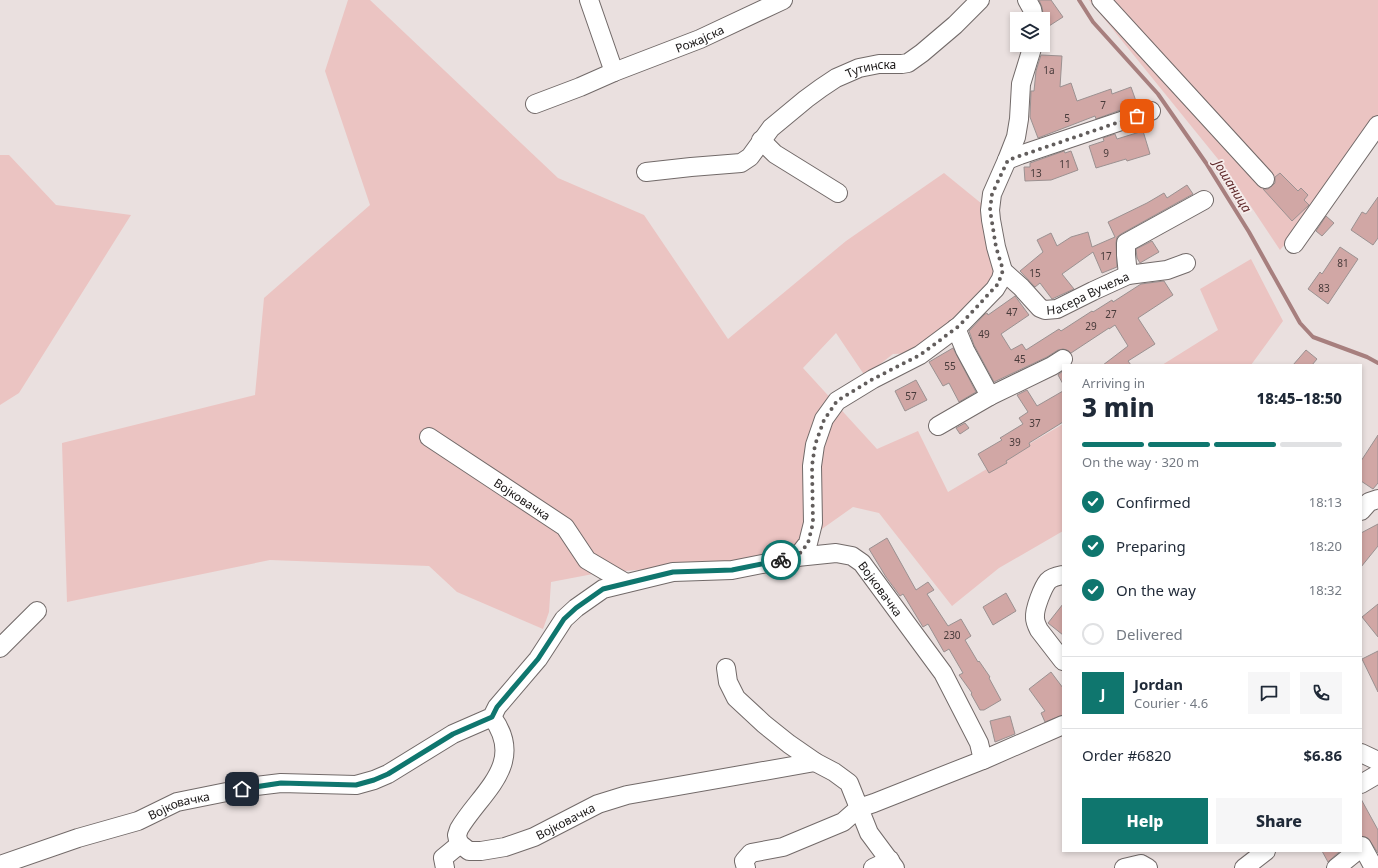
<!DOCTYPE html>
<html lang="en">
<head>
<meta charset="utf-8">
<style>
	body { margin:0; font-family:"Noto Sans",sans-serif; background:#f6f6f7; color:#1f2937; height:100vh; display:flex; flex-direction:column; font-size:15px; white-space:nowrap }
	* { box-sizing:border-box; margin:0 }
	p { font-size:13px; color:#747a83 }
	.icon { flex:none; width:22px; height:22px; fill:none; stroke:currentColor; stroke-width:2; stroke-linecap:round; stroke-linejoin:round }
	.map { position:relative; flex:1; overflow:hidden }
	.drawer { position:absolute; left:1062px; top:364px; width:300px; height:488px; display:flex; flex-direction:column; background:#fff; border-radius:0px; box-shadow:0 2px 6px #0003 }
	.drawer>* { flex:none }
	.fabs { position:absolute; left:1010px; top:12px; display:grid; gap:8px }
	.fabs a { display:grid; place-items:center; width:40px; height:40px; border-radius:0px; background:#fff; box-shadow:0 2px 6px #0003; font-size:20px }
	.pin { position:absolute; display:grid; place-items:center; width:34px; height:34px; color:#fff; margin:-17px; border-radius:8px; box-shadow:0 2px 6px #0006 }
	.courier { position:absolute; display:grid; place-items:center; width:40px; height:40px; margin:-20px; border:3px solid #0f766e; border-radius:50%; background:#fff; color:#222; box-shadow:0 1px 5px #0007 }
	.summary em { font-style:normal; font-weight:800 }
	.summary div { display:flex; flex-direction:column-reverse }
	.summary { display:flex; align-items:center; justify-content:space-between; height:68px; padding:0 20px }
	h1 { font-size:26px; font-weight:800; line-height:30px }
	.bar { display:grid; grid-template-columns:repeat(4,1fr); gap:6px 4px; align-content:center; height:48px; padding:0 20px }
	.bar i { height:5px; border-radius:3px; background:#e0e1e3 }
	.bar .active { background:#0f766e }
	.bar p { grid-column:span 4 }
	.line { display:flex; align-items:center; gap:10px; padding:0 20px; border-top:1px solid #e0e1e3 }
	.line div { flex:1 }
	.round { display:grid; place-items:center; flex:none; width:42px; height:42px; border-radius:0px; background:#f6f6f7 }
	ol { padding:0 20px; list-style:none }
	li { display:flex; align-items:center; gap:12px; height:44px }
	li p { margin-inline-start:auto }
	li .icon { padding:4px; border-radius:50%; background:#0f766e; color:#fff; stroke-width:4 }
	li:last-child { color:#747a83 }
	li i { width:22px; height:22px; border:2px solid #e0e1e3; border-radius:50% }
	.primary-button { display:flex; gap:8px; margin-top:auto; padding:8px 20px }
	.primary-button a { flex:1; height:46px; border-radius:0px; background:#0f766e; color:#fff; font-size:16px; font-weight:800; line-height:46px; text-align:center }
	.primary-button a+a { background:#f6f6f7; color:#1f2937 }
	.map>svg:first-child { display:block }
	.green { fill:#ebc4c2 }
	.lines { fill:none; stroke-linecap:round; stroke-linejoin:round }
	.stream { stroke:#a77f7e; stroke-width:4 }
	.building { fill:#d1a7a5; stroke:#9b9191 }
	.minor-casing { stroke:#726a69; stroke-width:20 }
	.minor { stroke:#fff; stroke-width:18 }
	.done { stroke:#625d5c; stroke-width:4; stroke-dasharray:0 7.2 }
	.route { stroke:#0f766e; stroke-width:5 }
	.labels { text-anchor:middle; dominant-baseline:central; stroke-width:3.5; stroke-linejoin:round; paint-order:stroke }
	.number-label { font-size:10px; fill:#473a3a }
	.street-label { font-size:12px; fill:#191616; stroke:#f7edec }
	.water-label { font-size:13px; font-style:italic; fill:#612b2c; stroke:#f7edec }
</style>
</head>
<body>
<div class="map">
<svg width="1378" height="868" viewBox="0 0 1378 868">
	<rect width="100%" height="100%" fill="#eae0df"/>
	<path class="green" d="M348,0H370L558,178L644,215L728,339L846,241L944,173L987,208L992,246L995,283L916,353L893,354L865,376L836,333L803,368L877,449L918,431L948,492L1063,424V531L999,568L952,606L879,513L853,507L812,536L768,558L593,574L551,582L549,612L543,629L457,592L429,566L270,560L67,602L62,443L255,395L264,298L370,205L325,71Z
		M1089,0H1378V121L1326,197L1280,250L1226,169Z
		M0,155H9L56,205L131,215L19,393L0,405Z
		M1251,259L1283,321L1251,365H1162L1218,330L1200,289Z"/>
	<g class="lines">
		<path class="stream" d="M1079,0L1093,22L1158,94L1206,163L1249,232L1300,323L1313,337L1367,357L1378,363"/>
	</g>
	<path class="building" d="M1039,0H1051L1063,17L1049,26L1044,19L1042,7Z
		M1041,55L1062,56L1060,87L1071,83L1077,101L1111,89L1112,94L1131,87L1137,104L1096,119L1095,116L1038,138L1030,117L1031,91H1034L1036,71Z
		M1143,131L1150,154L1127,161L1126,159L1096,168L1089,146L1104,141L1103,138L1115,134L1117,139Z
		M1064,151L1065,153L1071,151L1078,170L1051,180L1025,181L1024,167H1030V163Z
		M1280,173L1298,191L1301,188L1308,195L1304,200L1309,205L1292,221L1263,189H1268L1272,186L1275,183V177Z
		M1187,185L1193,194L1121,234L1117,237L1116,243L1117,267L1102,273L1093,252L1062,274L1074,289L1052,299L1040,283L1035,287L1020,271L1043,252L1037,240L1051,233L1057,246L1071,237L1088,232L1092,247L1115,237L1108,222L1147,203L1164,193L1167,198Z
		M1378,197V238L1373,245L1351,230L1362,212L1366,214Z
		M1326,216L1334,223L1322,236L1316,231Z
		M1152,241L1159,252L1140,263L1137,258L1136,249Z
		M1340,247L1358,259L1328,304L1308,289L1320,272L1322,274Z
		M1164,281L1173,295L1138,318L1155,344L1128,361L1131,365H1103L1128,346L1115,325L1109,329V328L1071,353L1067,350L1063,349L1058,350L1047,357L994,382L974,345L969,331L985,314L987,313L988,315L1015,296L1029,315L1001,334L1011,350L1022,344L1026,350L1059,329L1061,331L1092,311L1093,312L1112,300L1113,302L1141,284Z
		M953,348L976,392L959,402L949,383L943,386L929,362Z
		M1306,350L1317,359L1312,365H1293Z
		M1063,371V384L1058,375Z
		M916,380L927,400L905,411L895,391Z
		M1027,390L1037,406L1063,391V422L1029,443L1030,446L1006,461L1007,463L989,473L978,454L1002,440L1000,438L1023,424L1019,418L1028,412L1017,395Z
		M965,423L969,428L960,434L956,428Z
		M1378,435V483L1373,489L1361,481V461Z
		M1378,524V546L1361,567V533Z
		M887,538L916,590L928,582L934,590L927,594L948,626L961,619L971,636L965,640L978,662L979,661L990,677L989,678L1001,700L984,710H980L971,694L972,693L959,675L963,673L949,649L944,652L928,624L923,627L903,594L900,596L886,577L869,549Z
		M1006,593L1016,611L993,625L983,607Z
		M1063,604V635L1048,623Z
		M1378,604V637L1362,617Z
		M1378,651V692L1362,659Z
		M1051,672L1063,688V715L1045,722L1041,713L1045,711L1029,689Z
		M1010,716L1015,734L995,742L990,721Z
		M1361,799L1378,830V853L1368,838L1361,836Z
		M1322,851H1340L1328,862Z"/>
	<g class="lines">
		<g class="minor-casing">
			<g id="minor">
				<path d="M589,0L614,72"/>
				<path d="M1027,0L1032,9L1034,19"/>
				<path d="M1101,0L1265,179"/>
				<path id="s1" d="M535,104L580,87L614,72L700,39L783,0"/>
				<path d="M761,140L775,154L838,193"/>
				<path d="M1007,160L1020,155L1151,111"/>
				<path id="s2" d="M646,172L691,167L741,163L750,157L771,128L806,99L821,88L836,78L859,68L879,64H902L908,63L922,53L955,25L980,0"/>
				<path d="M1294,244L1378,125"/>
				<path id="s3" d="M1003,271L1021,287L1040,308L1045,310L1057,309L1093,291L1128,275L1167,270L1186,263"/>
				<path d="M1128,275L1126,255V243L1204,200"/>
				<path d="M956,328L965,350L990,396"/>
				<path d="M938,426L990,396L1052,366L1063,359"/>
				<path id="s4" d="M429,437L565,527L587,560L626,583"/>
				<path d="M1361,511L1369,502L1378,499"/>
				<path d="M797,557L808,543L813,523L812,466L815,445L824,419L837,401L873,379L920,355L959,326L995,289L1001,279L1003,271L996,247L991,220L990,210L992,194L1007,160L1016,137L1019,119L1021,84L1033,45"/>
				<path d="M1063,575C1058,576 1052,577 1048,581C1043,587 1034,609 1035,618C1035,622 1037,626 1039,630L1063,661"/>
				<path d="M0,648L37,611"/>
				<path d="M726,668L728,682L736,698L764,724L789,744L815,762L834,772L849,783L859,808L874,803L983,760L1063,725"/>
				<path id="s5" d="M492,717C527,764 480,793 459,829L457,835L458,840L460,844L469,851H481L505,847L534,837L598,804L627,795L815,762"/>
				<path d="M1361,753L1378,761"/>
				<path d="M1361,784L1378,774"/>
				<path d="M1361,847L1362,846L1374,868"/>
				<path id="s6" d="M0,865L78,838L138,821L177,802L256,786L281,783L356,785L374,780L388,774L453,734L492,717L497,707L538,659L564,619L576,608L603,589L673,572L732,570L797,557L836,553L852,556L862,563L943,673L979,743L983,760"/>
				<path d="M445,868L443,858L460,844"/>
				<path d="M746,868L744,861L751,853L783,847L843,822L859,808L869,833L895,868"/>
				<path d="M873,868L890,860"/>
				<path d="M1124,868L1141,864L1148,868"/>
				<path d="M1244,868L1266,851"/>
				<path d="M1336,868L1357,851"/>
			</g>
		</g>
		<use href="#minor" class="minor"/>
	</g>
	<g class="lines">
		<path class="done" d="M781,560L797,557L808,543L813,523L812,466L815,445L824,420L837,401L873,379L920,355L959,326L998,284L1003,270L996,247L990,210L992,194L1008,160L1137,116"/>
		<path class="route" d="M242,789L281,783L356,785L374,780L388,774L453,734L492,717L497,707L538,659L564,619L576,608L603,589L673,572L732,570L781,560"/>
	</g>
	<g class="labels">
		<g class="number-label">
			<text x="1049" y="70">1a</text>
			<text x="1103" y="105">7</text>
			<text x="1067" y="118">5</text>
			<text x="1106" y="153">9</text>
			<text x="1065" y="164">11</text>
			<text x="1036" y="173">13</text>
			<text x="1106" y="256">17</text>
			<text x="1343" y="263">81</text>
			<text x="1035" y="273">15</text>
			<text x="1324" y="288">83</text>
			<text x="1012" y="312">47</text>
			<text x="1111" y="314">27</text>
			<text x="1091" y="326">29</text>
			<text x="984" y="334">49</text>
			<text x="1020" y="359">45</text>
			<text x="950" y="366">55</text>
			<text x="911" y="396">57</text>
			<text x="1035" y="423">37</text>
			<text x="1015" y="442">39</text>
			<text x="952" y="635">230</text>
		</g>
		<g class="street-label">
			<text stroke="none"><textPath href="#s1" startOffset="177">Рожајска</textPath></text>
			<text stroke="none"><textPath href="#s2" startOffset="261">Тутинска</textPath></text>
			<text stroke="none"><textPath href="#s3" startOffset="104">Насера Вучеља</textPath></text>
			<text stroke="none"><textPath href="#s4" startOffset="112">Војковачка</textPath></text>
			<text stroke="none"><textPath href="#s6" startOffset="990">Војковачка</textPath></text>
			<text stroke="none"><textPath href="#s6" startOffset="189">Војковачка</textPath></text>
			<text stroke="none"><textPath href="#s5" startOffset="258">Војковачка</textPath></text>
		</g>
		<g class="water-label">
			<text transform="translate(1233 186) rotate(58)">Јошаница</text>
		</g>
	</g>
</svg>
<div class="fabs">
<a><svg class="icon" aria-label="layers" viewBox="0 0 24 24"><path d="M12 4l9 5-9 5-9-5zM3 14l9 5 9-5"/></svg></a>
</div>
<div class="pin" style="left:1137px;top:116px;background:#ea580c"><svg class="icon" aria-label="bag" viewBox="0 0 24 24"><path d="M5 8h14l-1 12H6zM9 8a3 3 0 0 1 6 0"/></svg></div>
<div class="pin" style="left:242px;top:789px;background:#1f2937"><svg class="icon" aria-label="home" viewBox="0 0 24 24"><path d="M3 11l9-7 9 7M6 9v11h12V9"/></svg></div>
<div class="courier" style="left:781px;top:560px"><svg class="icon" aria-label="bike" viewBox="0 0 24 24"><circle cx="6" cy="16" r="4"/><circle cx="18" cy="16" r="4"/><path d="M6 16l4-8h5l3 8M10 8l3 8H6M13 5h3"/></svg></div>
<section class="drawer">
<div class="summary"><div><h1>3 min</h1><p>Arriving in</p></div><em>18:45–18:50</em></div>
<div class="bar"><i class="active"></i><i class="active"></i><i class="active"></i><i></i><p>On the way · 320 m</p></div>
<ol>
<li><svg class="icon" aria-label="check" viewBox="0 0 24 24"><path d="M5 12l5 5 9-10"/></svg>Confirmed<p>18:13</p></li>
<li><svg class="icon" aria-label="check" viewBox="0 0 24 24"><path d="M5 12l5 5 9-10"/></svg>Preparing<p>18:20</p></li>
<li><svg class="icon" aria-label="check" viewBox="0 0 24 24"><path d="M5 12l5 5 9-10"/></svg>On the way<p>18:32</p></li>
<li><i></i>Delivered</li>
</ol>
<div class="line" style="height:72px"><b class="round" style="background:#0f766e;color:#fff">J</b><div><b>Jordan</b><p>Courier · 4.6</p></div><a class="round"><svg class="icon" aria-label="chat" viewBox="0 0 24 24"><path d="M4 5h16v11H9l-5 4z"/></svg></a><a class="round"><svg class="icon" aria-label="phone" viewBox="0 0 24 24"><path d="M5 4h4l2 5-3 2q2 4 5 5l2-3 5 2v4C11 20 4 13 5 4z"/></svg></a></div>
<div class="line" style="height:52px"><div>Order #6820</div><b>$6.86</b></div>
<div class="primary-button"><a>Help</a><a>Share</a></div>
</section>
</div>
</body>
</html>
